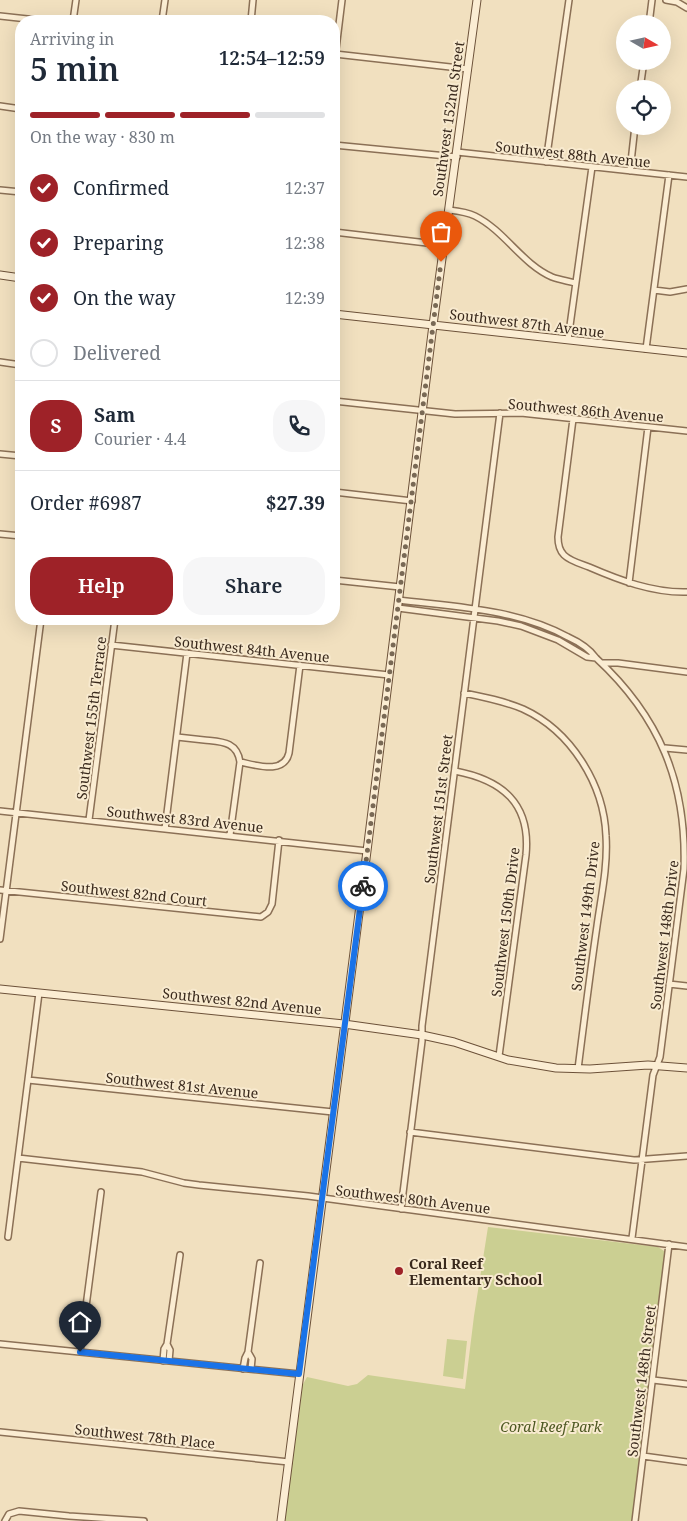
<!DOCTYPE html>
<html lang="en">
<head>
<meta charset="utf-8">
<style>
	body { margin:0; font-family:"Noto Serif",serif; background:#f6f6f7; color:#1f2937; height:100vh; display:flex; flex-direction:column; font-size:19px; white-space:nowrap }
	* { box-sizing:border-box; margin:0 }
	p { font-size:16px; color:#747a83 }
	.icon { flex:none; width:28px; height:28px; fill:none; stroke:currentColor; stroke-width:2; stroke-linecap:round; stroke-linejoin:round }
	.map { position:relative; flex:1; overflow:hidden }
	.side { position:absolute; left:15px; top:15px; width:325px; height:610px; display:flex; flex-direction:column; background:#fff; border-radius:20px; box-shadow:0 5px 20px #0002 }
	.side>* { flex:none }
	.needle { width:32px; rotate:99deg }
	.buttons { position:absolute; left:616px; top:15px; display:grid; gap:10px }
	.buttons a { display:grid; place-items:center; width:55px; height:55px; border-radius:50%; background:#fff; box-shadow:0 5px 20px #0002; font-size:25px }
	.pin { position:absolute; display:grid; place-items:center; width:42px; height:42px; color:#fff; margin:-51px -21px; border-radius:50% 50% 50% 0; rotate:-45deg; box-shadow:0 0 5px #0007 }
	.pin .icon { rotate:45deg }
	.courier { position:absolute; display:grid; place-items:center; width:50px; height:50px; margin:-25px; border:4px solid #1a73e8; border-radius:50%; background:#fff; color:#222; box-shadow:0 1px 6px #0007 }
	.overview em { font-style:normal; font-weight:600 }
	.overview div { display:flex; flex-direction:column-reverse }
	.overview { display:flex; align-items:center; justify-content:space-between; height:85px; padding:0 15px }
	h1 { font-size:32px; font-weight:600; line-height:38px }
	.bar { display:grid; grid-template-columns:repeat(4,1fr); gap:8px 5px; align-content:center; height:60px; padding:0 15px }
	.bar i { height:6px; border-radius:4px; background:#e0e1e3 }
	.bar .selected { background:#9e2228 }
	.bar p { grid-column:span 4 }
	.line { display:flex; align-items:center; gap:12px; padding:0 15px; border-top:1px solid #e0e1e3 }
	.line div { flex:1 }
	.round { display:grid; place-items:center; flex:none; width:52px; height:52px; border-radius:20px; background:#f6f6f7 }
	ol { padding:0 15px; list-style:none }
	li { display:flex; align-items:center; gap:15px; height:55px }
	li p { margin-inline-start:auto }
	li .icon { padding:5px; border-radius:50%; background:#9e2228; color:#fff; stroke-width:4 }
	li:last-child { color:#747a83 }
	li i { width:28px; height:28px; border:2px solid #e0e1e3; border-radius:50% }
	.action { display:flex; gap:10px; margin-top:auto; padding:10px 15px }
	.action a { flex:1; height:58px; border-radius:20px; background:#9e2228; color:#fff; font-size:20px; font-weight:600; line-height:58px; text-align:center }
	.action a+a { background:#f6f6f7; color:#1f2937 }
	.map>svg:first-child { display:block }
	.green { fill:#cbcf92 }
	.lines { fill:none; stroke-linecap:round; stroke-linejoin:round }
	.street-casing { stroke:#8b7056; stroke-width:8 }
	.secondary-casing { stroke:#6c5139; stroke-width:9 }
	.street { stroke:#fbedd3; stroke-width:5 }
	.secondary { stroke:#fbedd3; stroke-width:7 }
	.done { stroke:#796955; stroke-width:5; stroke-dasharray:0 9 }
	.route { stroke:#1a73e8; stroke-width:6 }
	.poi-dot { fill:#9e2228; stroke:#f8eacf; stroke-width:2 }
	.labels { text-anchor:middle; dominant-baseline:central; stroke-width:4; stroke-linejoin:round; paint-order:stroke }
	.street-label { font-size:14px; fill:#39291c; stroke:#f8eacf }
	.poi-label { font-size:14px; font-weight:bold; fill:#39291c; stroke:#f8eacf; text-anchor:start }
	.park-label { font-size:14px; font-style:italic; fill:#4c5721; stroke:#f8eacf }
</style>
</head>
<body>
<div class="map">
<svg width="687" height="1521" viewBox="0 0 687 1521">
	<rect width="100%" height="100%" fill="#f1e0bf"/>
	<path class="green" d="M488,1227L658,1247L667,1253L632,1521H284L300,1407L302,1386L307,1377L348,1386L357,1384L368,1375L465,1389L474,1316Z
		M447,1339L467,1341L463,1379L443,1376Z"/>
	<g class="lines">
		<g class="street-casing">
			<path id="street" d="M666,0L677,2L687,8
				M0,16L46,21
				M73,21L76,0
				M162,21L165,0
				M251,21L253,0
				M649,24L652,0
				M335,54L468,69
				M334,65L342,0
				M640,89L644,61
				M0,106L21,109
				M334,145L457,157
				M457,152L687,177
				M546,162L569,0
				M630,171L635,126
				M0,190L21,192
				M449,210C458,211 467,212 475,216C505,231 522,264 552,277C560,280 568,281 575,283
				M334,232L444,245
				M654,290L670,292L687,289
				M568,340L592,167
				M646,349L669,175
				M0,362L21,365
				M334,401L455,414L521,413L687,431
				M573,419L558,537C558,543 559,550 564,555C570,561 581,564 589,567C619,580 653,593 687,592
				M0,454L21,456
				M334,492L412,501
				M0,534L21,536
				M334,580L400,587
				M629,583L648,427
				M399,600C456,607 517,609 568,637C579,642 589,648 596,658C659,716 687,782 684,869L660,1057L653,1075L632,1238
				M398,608L498,621L521,626L558,640L587,657L596,658
				M111,645L389,675
				M602,663H618L687,672
				M464,693C484,697 504,701 523,709C571,731 604,784 606,836C608,866 601,897 597,926C590,974 584,1021 578,1069
				M177,737C186,738 195,739 204,740C221,742 237,741 240,762L230,835
				M665,748L687,750
				M240,762C256,765 284,775 289,753L300,665
				M455,771C502,780 531,803 526,855L499,1056
				M0,811L367,851
				M89,820L115,619
				M165,829L187,653
				M0,890L261,917L268,912L272,904L279,840
				M0,939L41,619
				M669,984L687,986
				M28,1080L333,1112
				M410,1132L634,1160L687,1156
				M18,1158L142,1172L184,1183L199,1185L308,1196L687,1247
				M401,1209L422,1041V1026L500,413
				M8,1237L39,993
				M0,1344L299,1374
				M167,1344L170,1350L169,1361
				M80,1352L101,1192
				M248,1352L252,1359L251,1369
				M163,1361L164,1349L167,1344L180,1255
				M243,1369L245,1358L248,1352L260,1263
				M653,1380L687,1384
				M0,1432L289,1462
				M643,1456L687,1462
				M5,1521L9,1514L19,1511L69,1516L144,1521
				M635,1521L669,1244"/>
		</g>
		<g class="secondary-casing">
			<path id="secondary" d="M0,275L21,278
				M334,314L687,353
				M0,989L344,1024L422,1035L454,1042L508,1060L556,1068L590,1069L648,1065L687,1068
				M281,1521L367,851L433,325L477,0"/>
		</g>
		<use href="#street" class="street"/>
		<use href="#secondary" class="secondary"/>
	</g>
	<g class="lines">
		<path class="done" d="M363,886L441,262"/>
		<path class="route" d="M80,1352L299,1374L363,886"/>
	</g>
	<circle class="poi-dot" cx="399" cy="1271" r="5"/>
	<g class="labels">
		<g class="street-label">
			<text transform="translate(448 119) rotate(-82)">Southwest 152nd Street</text>
			<text transform="translate(573 154) rotate(6)">Southwest 88th Avenue</text>
			<text transform="translate(527 323) rotate(7)">Southwest 87th Avenue</text>
			<text transform="translate(586 410) rotate(5)">Southwest 86th Avenue</text>
			<text transform="translate(252 649) rotate(6)">Southwest 84th Avenue</text>
			<text transform="translate(91 718) rotate(-83)">Southwest 155th Terrace</text>
			<text transform="translate(438 809) rotate(-83)">Southwest 151st Street</text>
			<text transform="translate(185 819) rotate(6)">Southwest 83rd Avenue</text>
			<text transform="translate(134 893) rotate(6)">Southwest 82nd Court</text>
			<text transform="translate(585 916) rotate(-83)">Southwest 149th Drive</text>
			<text transform="translate(505 922) rotate(-83)">Southwest 150th Drive</text>
			<text transform="translate(664 935) rotate(-83)">Southwest 148th Drive</text>
			<text transform="translate(242 1001) rotate(6)">Southwest 82nd Avenue</text>
			<text transform="translate(182 1085) rotate(6)">Southwest 81st Avenue</text>
			<text transform="translate(413 1199) rotate(7)">Southwest 80th Avenue</text>
			<text transform="translate(641 1381) rotate(-83)">Southwest 148th Street</text>
			<text transform="translate(145 1436) rotate(6)">Southwest 78th Place</text>
		</g>
		<g class="poi-label">
			<text x="409" y="1263">Coral Reef<tspan x="409" dy="16">Elementary School</tspan></text>
		</g>
		<g class="park-label">
			<text x="551" y="1426">Coral Reef Park</text>
		</g>
	</g>
</svg>
<div class="buttons">
<a><svg class="needle" viewBox="-14 -14 28 28"><path d="M0-13l5 13h-10z" fill="#e53935"/><path d="M0 13l5-13h-10z" fill="#747a83"/></svg></a>
<a><svg class="icon" aria-label="locate" viewBox="0 0 24 24"><circle cx="12" cy="12" r="6"/><path d="M12 2v4M12 18v4M2 12h4M18 12h4"/></svg></a>
</div>
<div class="pin" style="left:441px;top:262px;background:#ea580c"><svg class="icon" aria-label="bag" viewBox="0 0 24 24"><path d="M5 8h14l-1 12H6zM9 8a3 3 0 0 1 6 0"/></svg></div>
<div class="pin" style="left:80px;top:1352px;background:#1f2937"><svg class="icon" aria-label="home" viewBox="0 0 24 24"><path d="M3 11l9-7 9 7M6 9v11h12V9"/></svg></div>
<div class="courier" style="left:363px;top:886px"><svg class="icon" aria-label="bike" viewBox="0 0 24 24"><circle cx="6" cy="16" r="4"/><circle cx="18" cy="16" r="4"/><path d="M6 16l4-8h5l3 8M10 8l3 8H6M13 5h3"/></svg></div>
<section class="side">
<div class="overview"><div><h1>5 min</h1><p>Arriving in</p></div><em>12:54–12:59</em></div>
<div class="bar"><i class="selected"></i><i class="selected"></i><i class="selected"></i><i></i><p>On the way · 830 m</p></div>
<ol>
<li><svg class="icon" aria-label="check" viewBox="0 0 24 24"><path d="M5 12l5 5 9-10"/></svg>Confirmed<p>12:37</p></li>
<li><svg class="icon" aria-label="check" viewBox="0 0 24 24"><path d="M5 12l5 5 9-10"/></svg>Preparing<p>12:38</p></li>
<li><svg class="icon" aria-label="check" viewBox="0 0 24 24"><path d="M5 12l5 5 9-10"/></svg>On the way<p>12:39</p></li>
<li><i></i>Delivered</li>
</ol>
<div class="line" style="height:90px"><b class="round" style="background:#9e2228;color:#fff">S</b><div><b>Sam</b><p>Courier · 4.4</p></div><a class="round"><svg class="icon" aria-label="phone" viewBox="0 0 24 24"><path d="M5 4h4l2 5-3 2q2 4 5 5l2-3 5 2v4C11 20 4 13 5 4z"/></svg></a></div>
<div class="line" style="height:65px"><div>Order #6987</div><b>$27.39</b></div>
<div class="action"><a>Help</a><a>Share</a></div>
</section>
</div>
</body>
</html>
